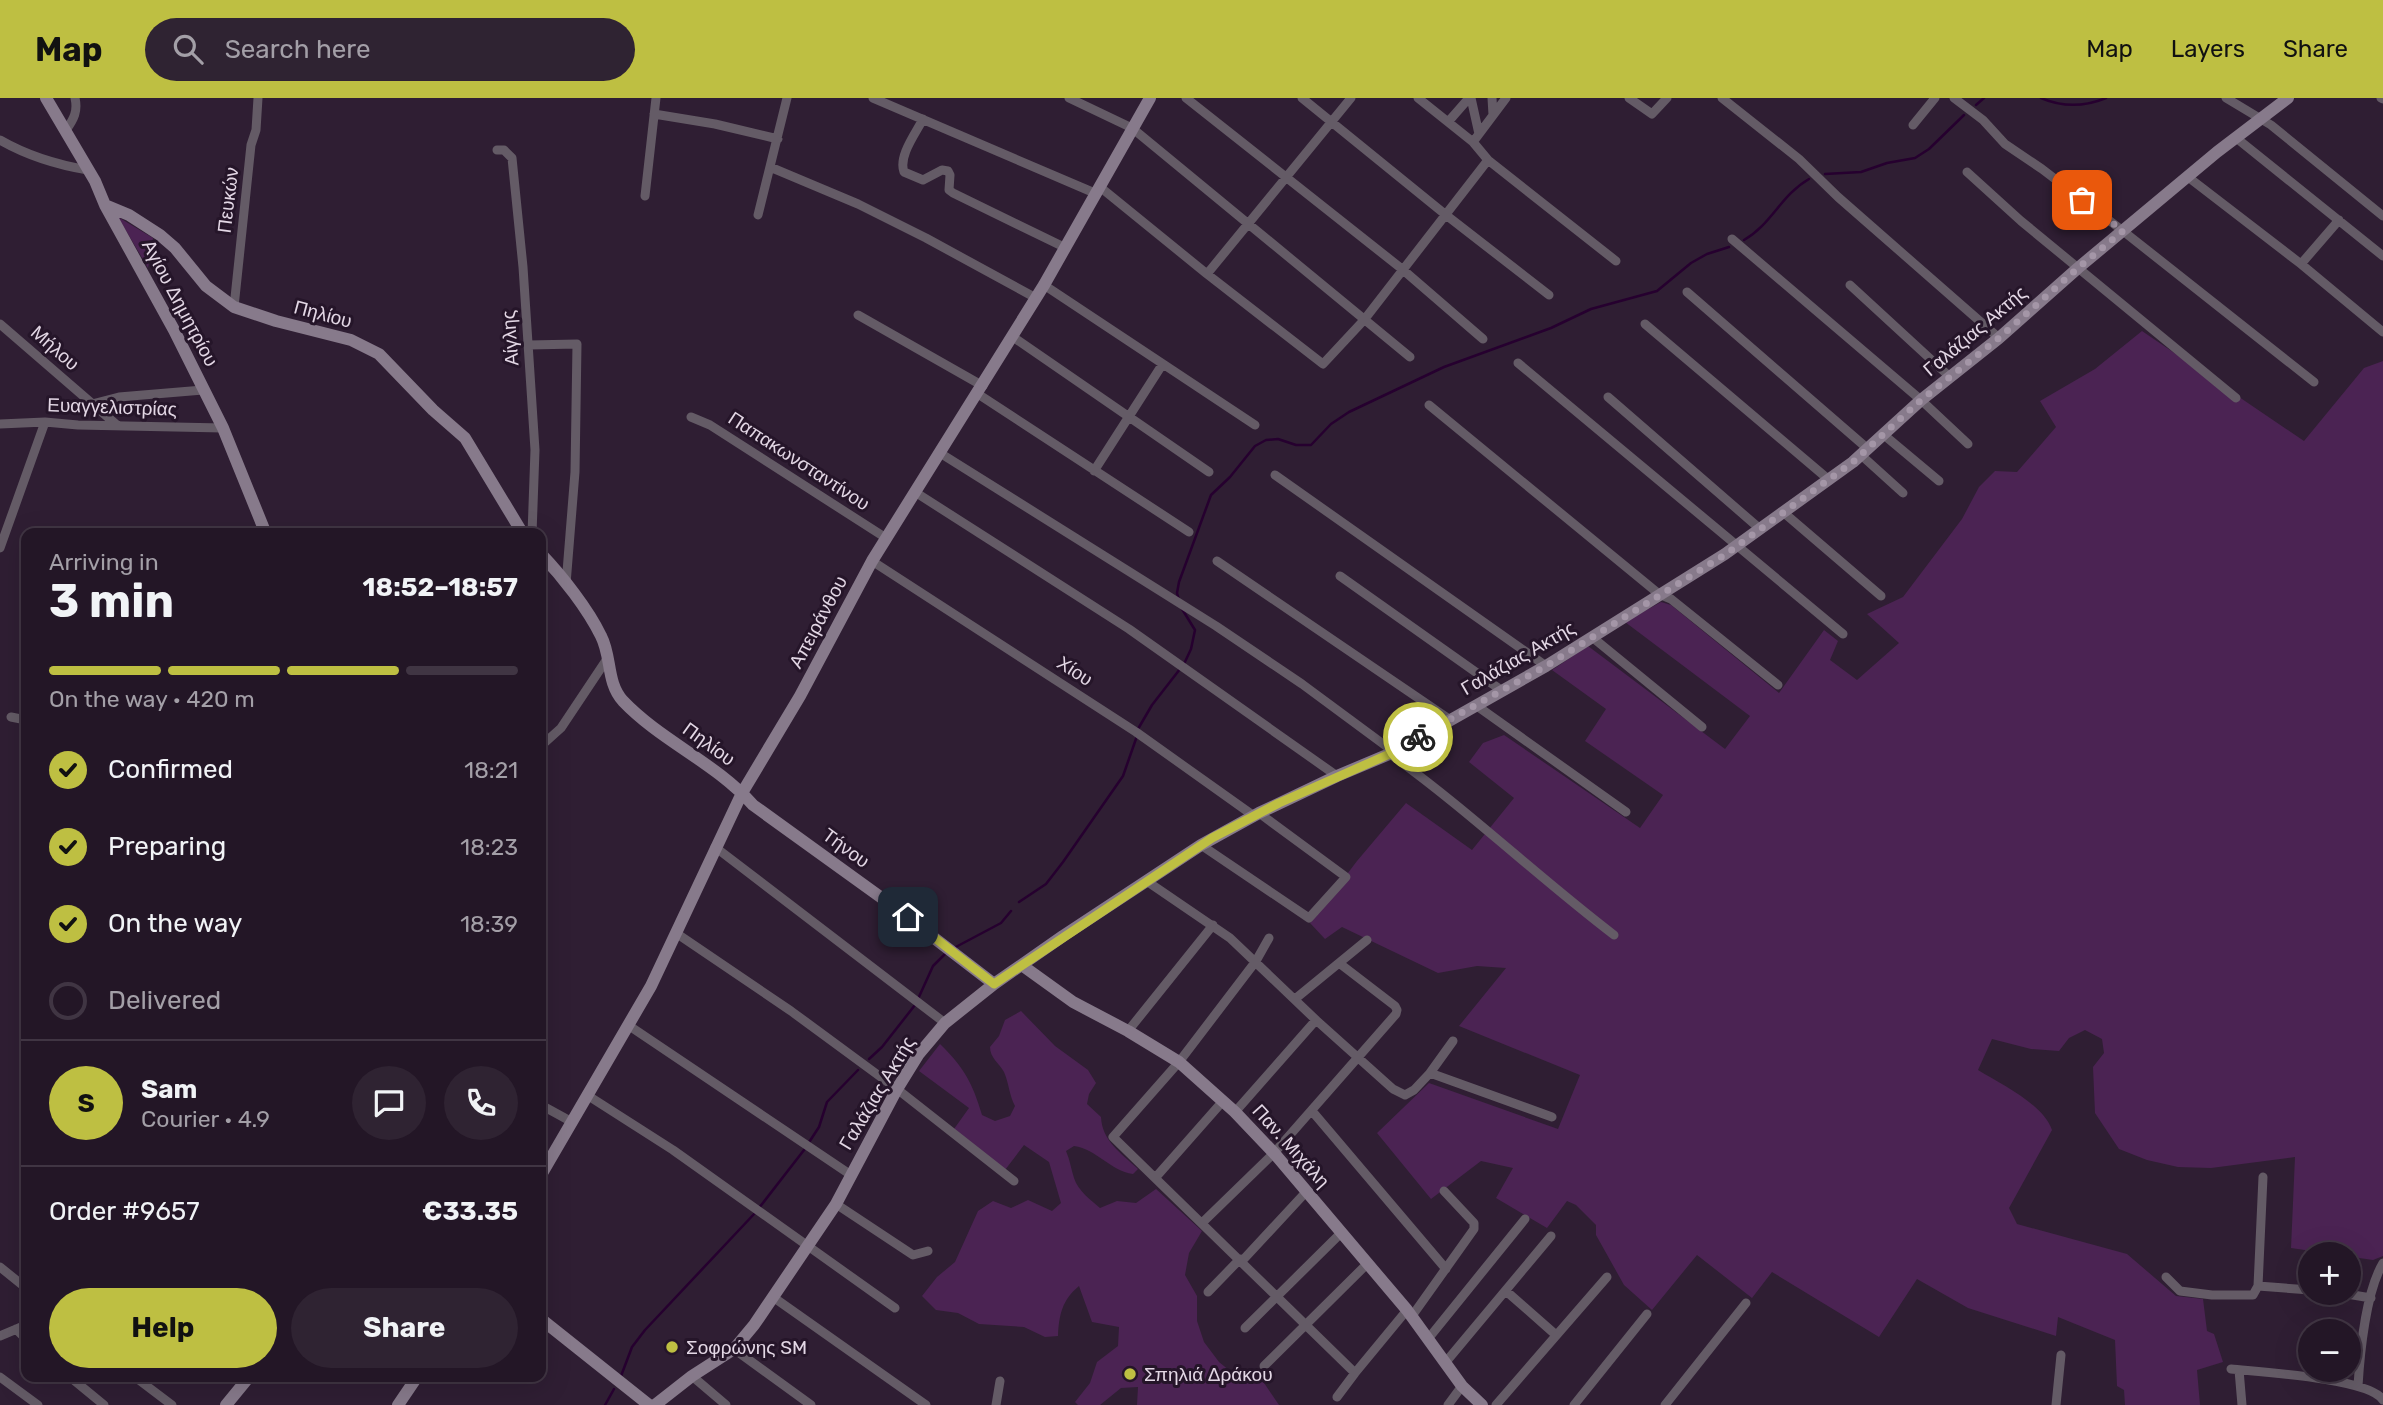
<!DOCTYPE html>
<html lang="en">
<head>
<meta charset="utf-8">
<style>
	body { margin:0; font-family:Rubik,sans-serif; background:#2f2332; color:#f1f3f6; height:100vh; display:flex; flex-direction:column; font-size:26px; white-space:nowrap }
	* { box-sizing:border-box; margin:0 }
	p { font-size:23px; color:#a39fa7 }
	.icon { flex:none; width:38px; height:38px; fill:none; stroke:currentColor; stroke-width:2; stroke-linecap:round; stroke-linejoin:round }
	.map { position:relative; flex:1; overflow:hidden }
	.sheet { position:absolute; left:21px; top:430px; width:525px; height:854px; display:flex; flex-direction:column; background:#231626; border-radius:14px; box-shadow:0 7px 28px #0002,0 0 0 2px #403543 }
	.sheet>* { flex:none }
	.controls { position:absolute; left:2298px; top:1144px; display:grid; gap:14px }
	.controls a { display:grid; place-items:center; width:63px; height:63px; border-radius:50%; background:#231626; box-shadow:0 7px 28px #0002,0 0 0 2px #403543; font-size:35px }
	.pin { position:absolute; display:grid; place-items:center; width:60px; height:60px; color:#fff; margin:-30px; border-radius:14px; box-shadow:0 4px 10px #0006 }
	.courier { position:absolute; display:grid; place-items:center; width:70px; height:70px; margin:-35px; border:5px solid #bebf42; border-radius:50%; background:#fff; color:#222; box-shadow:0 2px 9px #0007 }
	.overview em { font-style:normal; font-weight:700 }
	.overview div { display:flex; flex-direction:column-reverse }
	.overview { display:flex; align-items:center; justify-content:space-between; height:119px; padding:0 28px }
	h1 { font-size:46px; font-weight:700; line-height:52px }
	.bar { display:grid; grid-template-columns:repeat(4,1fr); gap:10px 7px; align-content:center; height:84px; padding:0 28px }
	.bar i { height:9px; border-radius:5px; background:#403543 }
	.bar .current { background:#bebf42 }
	.bar p { grid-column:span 4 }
	.line { display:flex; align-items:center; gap:18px; padding:0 28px; border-top:2px solid #403543 }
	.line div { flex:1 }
	.round { display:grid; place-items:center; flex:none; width:74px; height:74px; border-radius:37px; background:#2f2332 }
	ol { padding:0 28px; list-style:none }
	li { display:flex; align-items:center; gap:21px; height:77px }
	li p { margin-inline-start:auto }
	li .icon { padding:7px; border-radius:50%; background:#bebf42; color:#111; stroke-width:4 }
	li:last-child { color:#a39fa7 }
	li i { width:38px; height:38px; border:4px solid #403543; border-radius:50% }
	.button { display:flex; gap:14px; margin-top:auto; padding:14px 28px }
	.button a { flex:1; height:80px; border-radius:42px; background:#bebf42; color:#111; font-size:28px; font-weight:700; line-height:80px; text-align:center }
	.button a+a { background:#2f2332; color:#f1f3f6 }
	header { display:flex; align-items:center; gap:42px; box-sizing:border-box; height:98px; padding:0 35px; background:#bebf42; color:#111 }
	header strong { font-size:33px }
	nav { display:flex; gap:38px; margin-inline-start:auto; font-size:24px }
	.search { width:490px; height:63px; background:#2f2332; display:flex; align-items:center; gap:18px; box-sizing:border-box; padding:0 24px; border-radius:38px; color:#a39fa7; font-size:26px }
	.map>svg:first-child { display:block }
	.green { fill:#4b2353 }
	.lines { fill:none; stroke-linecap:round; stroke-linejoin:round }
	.stream { stroke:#26002f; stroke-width:2.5 }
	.street { stroke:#645b66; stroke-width:9 }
	.secondary { stroke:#877a8b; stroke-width:12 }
	.done { stroke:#a496a7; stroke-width:7; stroke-dasharray:0 12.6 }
	.route { stroke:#bebf42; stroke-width:9 }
	.poi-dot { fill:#bebf42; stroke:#251529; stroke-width:2.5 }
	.labels { text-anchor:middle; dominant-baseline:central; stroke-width:6; stroke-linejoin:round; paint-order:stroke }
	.street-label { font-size:19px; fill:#e3d7e5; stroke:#251529 }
	.poi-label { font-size:19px; fill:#e3d7e5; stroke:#251529; text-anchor:start }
</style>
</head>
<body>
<header>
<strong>Map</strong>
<div class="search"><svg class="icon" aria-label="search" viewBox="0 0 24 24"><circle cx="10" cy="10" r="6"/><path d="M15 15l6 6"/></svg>Search here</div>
<nav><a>Map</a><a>Layers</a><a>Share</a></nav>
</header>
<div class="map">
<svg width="2383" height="1307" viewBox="0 0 2383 1307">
	<rect width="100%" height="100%" fill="#2f1e33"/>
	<path class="green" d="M118,119L153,140L148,170Z
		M2142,233L2304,343L2364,270L2383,263V1158L2373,1162L2291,1150L2295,1059L2211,1070L2178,1069L2147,1062L2119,1051L2095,1015L2093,969L2104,955L2102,941L2085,932L2069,940L2059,953L2031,951L1992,941L1978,972C2001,986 2043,1006 2052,1032L2009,1110L2017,1126L2127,1156L2176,1198L2203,1201L2207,1233L2214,1236L2223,1264L2197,1272L2200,1307H2125L2124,1292L2117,1288L2115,1242L2058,1219L2056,1238L1968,1210L1917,1181L1879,1239L1772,1174L1752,1200L1697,1157L1652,1212L1624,1187L1596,1137V1127L1576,1107L1567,1103L1547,1130L1496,1100L1513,1070L1481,1063L1431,1101L1377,1035L1429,985L1558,1031L1580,977L1459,928L1506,870L1477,868L1438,875L1342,829L1325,841L1310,825L1357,763L1406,705L1472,752L1514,700L1469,664L1483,645L1504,637L1640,730L1663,697L1585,643L1606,611L1552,572L1588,548L1725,651L1750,618L1625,524L1661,504L1671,507L1779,595L1824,532L1838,543L1830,562L1857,582L1899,545L1867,516L1903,499L1962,421L1979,389L1995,373L2017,374L2056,329L2040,303L2095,271Z
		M1021,913L1055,948L1088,972L1096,985L1089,996L1087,1006L1101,1019C1102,1043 1121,1055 1138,1071L1133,1076C1110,1073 1097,1051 1074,1048L1066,1053C1070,1062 1071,1071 1074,1080C1078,1093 1091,1102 1100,1110L1117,1103L1136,1105L1156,1091L1202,1133L1189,1155L1185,1177L1197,1198V1223L1204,1244L1219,1264L1235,1277L1256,1273L1279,1307H1137L1138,1289L1121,1290L1100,1307H1078L1075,1304L1090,1285L1097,1264L1118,1248L1119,1229L1092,1224L1079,1188C1062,1202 1059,1217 1058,1238L1045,1239L1024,1229L979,1226L958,1215L936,1212L922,1198L937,1179L955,1164L978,1113L993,1103L1011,1110L1028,1102L1052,1113L1061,1105L1049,1064L1024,1047L1005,1072L954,1031L969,1010L919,973L940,946C964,969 973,986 982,1017L995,1023L1010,1018L1015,1008C1009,997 1009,985 1004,974C999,965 990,960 990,949L999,938L1005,922Z"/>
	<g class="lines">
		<path class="stream" d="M2041,0C2062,9 2084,9 2106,0
			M1976,7L1984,0
			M1825,76L1861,74L1887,65L1915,60L1929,51L1964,17
			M1744,142C1771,127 1781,97 1809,81
			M1179,502L1177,495L1179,484L1211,397L1230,379L1255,348L1266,342L1278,341L1296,347H1311L1331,326L1349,314L1444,269L1551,230L1591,211L1657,193L1691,165L1707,156L1729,149
			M1182,511L1195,532L1191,551L1184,566
			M1138,631L1152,607L1180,571
			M1019,804L1046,786L1063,764L1123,678L1137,638
			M952,851L1001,825L1011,813
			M918,901L933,868L947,854
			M869,961L882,949L915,907
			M759,1110L804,1052L819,1029L827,1004L858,972
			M621,1278L632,1249L645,1232L755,1115
			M605,1307L614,1291"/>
		<path class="street" d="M873,0L1097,96
			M1069,0L1132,30L1410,259
			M1186,0L1402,171L1483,241
			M1302,0L1446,117L1549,197
			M1471,0L1479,36
			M1492,0L1493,17
			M1629,0L1652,16L1667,0
			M1722,0L1799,61L1838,99L1999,240
			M1954,0L1983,22L2005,46L2042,71L2123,133L2314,284
			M2226,0L2271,27L2383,118
			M2381,0L2383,1
			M654,16L715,26L778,41
			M923,21C916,35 898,58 904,74L923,82L942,72L948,73L950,77L949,92L953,95L1066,150
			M1448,24L1469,0
			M1913,27L1935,0
			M66,32C74,21 78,13 75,0
			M2235,39L2383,158
			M0,42C26,57 58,67 88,72
			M1473,44L1506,0
			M497,52H504L512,60L523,169L535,352L532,436
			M1488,62L1616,163
			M770,69L858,106L926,140L1036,200
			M1967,74L2021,123L2236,300
			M2188,79L2301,166L2383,234
			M1100,89L1207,176L1323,266L1364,222L1488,62L1473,44L1418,0
			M645,98L656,0
			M758,117L787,0
			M1732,141L1921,302L1968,346
			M2301,166L2339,122
			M1207,176L1351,0
			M1044,187L1255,327
			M1850,187L1950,279
			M1687,194L1868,351
			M234,209L251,47L256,32L258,0
			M858,217L983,288
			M0,226L118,328
			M1645,226L1828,381
			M1013,239L1209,374
			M529,247L577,246L575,374L566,486
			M1518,265L1843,536
			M978,296L1189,434
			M1608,299L1759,430
			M92,306L119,299L203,292
			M1429,307L1659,496L1671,501L1778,587
			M691,319L710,327L886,440
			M0,326L45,324L78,327L223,330
			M1884,337L1939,383
			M940,355L1216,528L1302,586L1394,654
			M1861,357L1903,395
			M1094,373L1162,267
			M1275,377L1546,568
			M915,394L1129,531L1337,678
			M1783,414L1881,498
			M452,434L453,436
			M0,450L45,324
			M872,463L1136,634L1254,718
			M1217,463L1449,621
			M1340,478L1501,592
			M1592,539L1702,629
			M1477,608L1626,714
			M11,619L26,622
			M541,648L561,630L607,561
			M1390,656C1468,712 1538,779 1614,837
			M1201,747L1309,820L1346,779L1259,715
			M715,749L945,925
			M1148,784L1230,840L1316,922L1393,991L1405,997L1414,992L1430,975L1552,1019
			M676,835L791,913L897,991L1014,1083
			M1269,840L1256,863L1179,964L1113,1039L1355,1275L1407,1212
			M1295,901L1367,842
			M628,927L851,1077
			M1128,933L1213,827
			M24,973L26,1015
			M1430,975L1453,943
			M587,997L673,1052L895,1210
			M541,1007L572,1024
			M1312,1013L1446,1171
			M1235,1014L1316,922
			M1156,1079L1223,1003
			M836,1106L913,1157L928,1153
			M1203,1124L1274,1055L1396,916L1397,912L1395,908L1339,865
			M1242,1163L1306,1094
			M0,1169L26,1190
			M2166,1179L2180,1193L2212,1197H2253L2258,1188L2310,1192
			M2258,1188L2263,1079
			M1506,1193L1556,1237
			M1208,1194L1240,1161
			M2341,1195L2371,1200
			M773,1199L926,1307
			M1412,1218L1474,1131V1125L1444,1093
			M1245,1230L1342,1134
			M16,1231L26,1241
			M0,1238L26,1227
			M1428,1241L1525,1121
			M734,1251L811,1307
			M1445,1265L1551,1138
			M1264,1268L1368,1165
			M2231,1271C2259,1274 2369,1280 2383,1302
			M2239,1272L2242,1307
			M692,1278L726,1307
			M0,1279L38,1307
			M70,1279L104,1307
			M135,1279L172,1307
			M2358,1288C2360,1254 2366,1194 2383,1165
			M1337,1299L1355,1275
			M996,1307L1000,1283
			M1448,1307L1462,1288
			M1496,1307L1607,1179
			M1574,1307L1647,1216
			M1665,1307L1746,1205
			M2056,1307L2061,1257"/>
		<path class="secondary" d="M46,0L95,83L105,107L174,232L223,330L266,436
			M105,107L129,117L160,137L175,150L206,188L234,209L276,223L351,242L379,256L433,312L465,340L523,436
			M541,456C562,478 588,511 601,538C612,559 606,584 623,603C661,643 716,665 753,707L886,803L994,886
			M1023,868L1073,904L1128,933L1179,964L1235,1014L1274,1055L1407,1212L1462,1288L1482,1307
			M541,1077L651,888L742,695L800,598L872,463L1044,187L1150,0
			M541,1221L649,1307
			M226,1307L249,1279
			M398,1307L417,1279
			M655,1307L692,1278L734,1251L754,1227L836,1106L897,991L918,957L945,925L994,886L1063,838L1201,747L1259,715L1337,678L1394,654L1546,568L1725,456L1853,364L1921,302L1999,240L2078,170L2217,54L2288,0"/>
	</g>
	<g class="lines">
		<path class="done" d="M1418,639L1546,568L1726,456L1853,364L1921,302L1999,240L2078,170L2123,133L2082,102"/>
		<path class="route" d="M908,819L994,886L1212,740L1279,705L1394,654L1418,639"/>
	</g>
	<g class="poi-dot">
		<circle cx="672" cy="1249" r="7"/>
		<circle cx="1130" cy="1276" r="7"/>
	</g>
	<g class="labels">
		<g class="street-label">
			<text transform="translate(228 102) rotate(-83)">Πευκών</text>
			<text transform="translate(180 205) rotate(62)">Αγίου Δημητρίου</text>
			<text transform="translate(323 216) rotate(15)">Πηλίου</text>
			<text transform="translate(1975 233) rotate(-40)">Γαλάζιας Ακτής</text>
			<text transform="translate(510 240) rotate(-94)">Αίγλης</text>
			<text transform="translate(55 250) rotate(41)">Μήλου</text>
			<text transform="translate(112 309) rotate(2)">Ευαγγελιστρίας</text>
			<text transform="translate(799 363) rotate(33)">Παπακωνσταντίνου</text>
			<text transform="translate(818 524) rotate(-62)">Απειράνθου</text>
			<text transform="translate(1518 560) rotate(-30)">Γαλάζιας Ακτής</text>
			<text transform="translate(1075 573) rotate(33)">Χίου</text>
			<text transform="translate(709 646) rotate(36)">Πηλίου</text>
			<text transform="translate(846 750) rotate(36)">Τήνου</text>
			<text transform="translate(877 995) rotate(-59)">Γαλάζιας Ακτής</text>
			<text transform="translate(1291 1048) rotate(48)">Παν. Μιχάλη</text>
		</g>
		<g class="poi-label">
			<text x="686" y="1249">Σοφρώνης SM</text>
			<text x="1144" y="1276">Σπηλιά Δράκου</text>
		</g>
	</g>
</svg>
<div class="controls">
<a>+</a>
<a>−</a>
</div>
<div class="pin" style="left:2082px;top:102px;background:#ea580c"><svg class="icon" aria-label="bag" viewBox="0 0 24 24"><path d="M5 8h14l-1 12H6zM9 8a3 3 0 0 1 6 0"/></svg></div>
<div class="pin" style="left:908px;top:819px;background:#1f2937"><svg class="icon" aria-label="home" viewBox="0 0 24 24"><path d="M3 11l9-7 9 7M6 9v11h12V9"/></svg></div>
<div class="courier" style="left:1418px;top:639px"><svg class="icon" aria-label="bike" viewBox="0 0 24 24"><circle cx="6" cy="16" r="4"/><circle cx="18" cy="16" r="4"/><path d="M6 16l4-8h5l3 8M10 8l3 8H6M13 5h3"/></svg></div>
<section class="sheet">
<div class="overview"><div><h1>3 min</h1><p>Arriving in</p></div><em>18:52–18:57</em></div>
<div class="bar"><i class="current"></i><i class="current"></i><i class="current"></i><i></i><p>On the way · 420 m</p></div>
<ol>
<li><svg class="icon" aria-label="check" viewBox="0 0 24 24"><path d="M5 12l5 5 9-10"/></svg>Confirmed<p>18:21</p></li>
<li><svg class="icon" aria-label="check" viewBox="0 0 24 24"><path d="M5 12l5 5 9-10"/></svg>Preparing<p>18:23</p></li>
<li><svg class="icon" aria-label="check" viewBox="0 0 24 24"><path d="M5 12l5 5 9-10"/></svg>On the way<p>18:39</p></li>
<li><i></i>Delivered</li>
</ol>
<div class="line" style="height:126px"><b class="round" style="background:#bebf42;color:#111">S</b><div><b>Sam</b><p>Courier · 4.9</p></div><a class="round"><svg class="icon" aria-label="chat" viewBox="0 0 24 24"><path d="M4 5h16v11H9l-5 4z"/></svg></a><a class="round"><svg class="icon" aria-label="phone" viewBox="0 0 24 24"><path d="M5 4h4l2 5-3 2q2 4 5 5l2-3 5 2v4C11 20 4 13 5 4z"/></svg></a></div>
<div class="line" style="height:91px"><div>Order #9657</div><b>€33.35</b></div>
<div class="button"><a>Help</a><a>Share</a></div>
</section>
</div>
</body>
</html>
